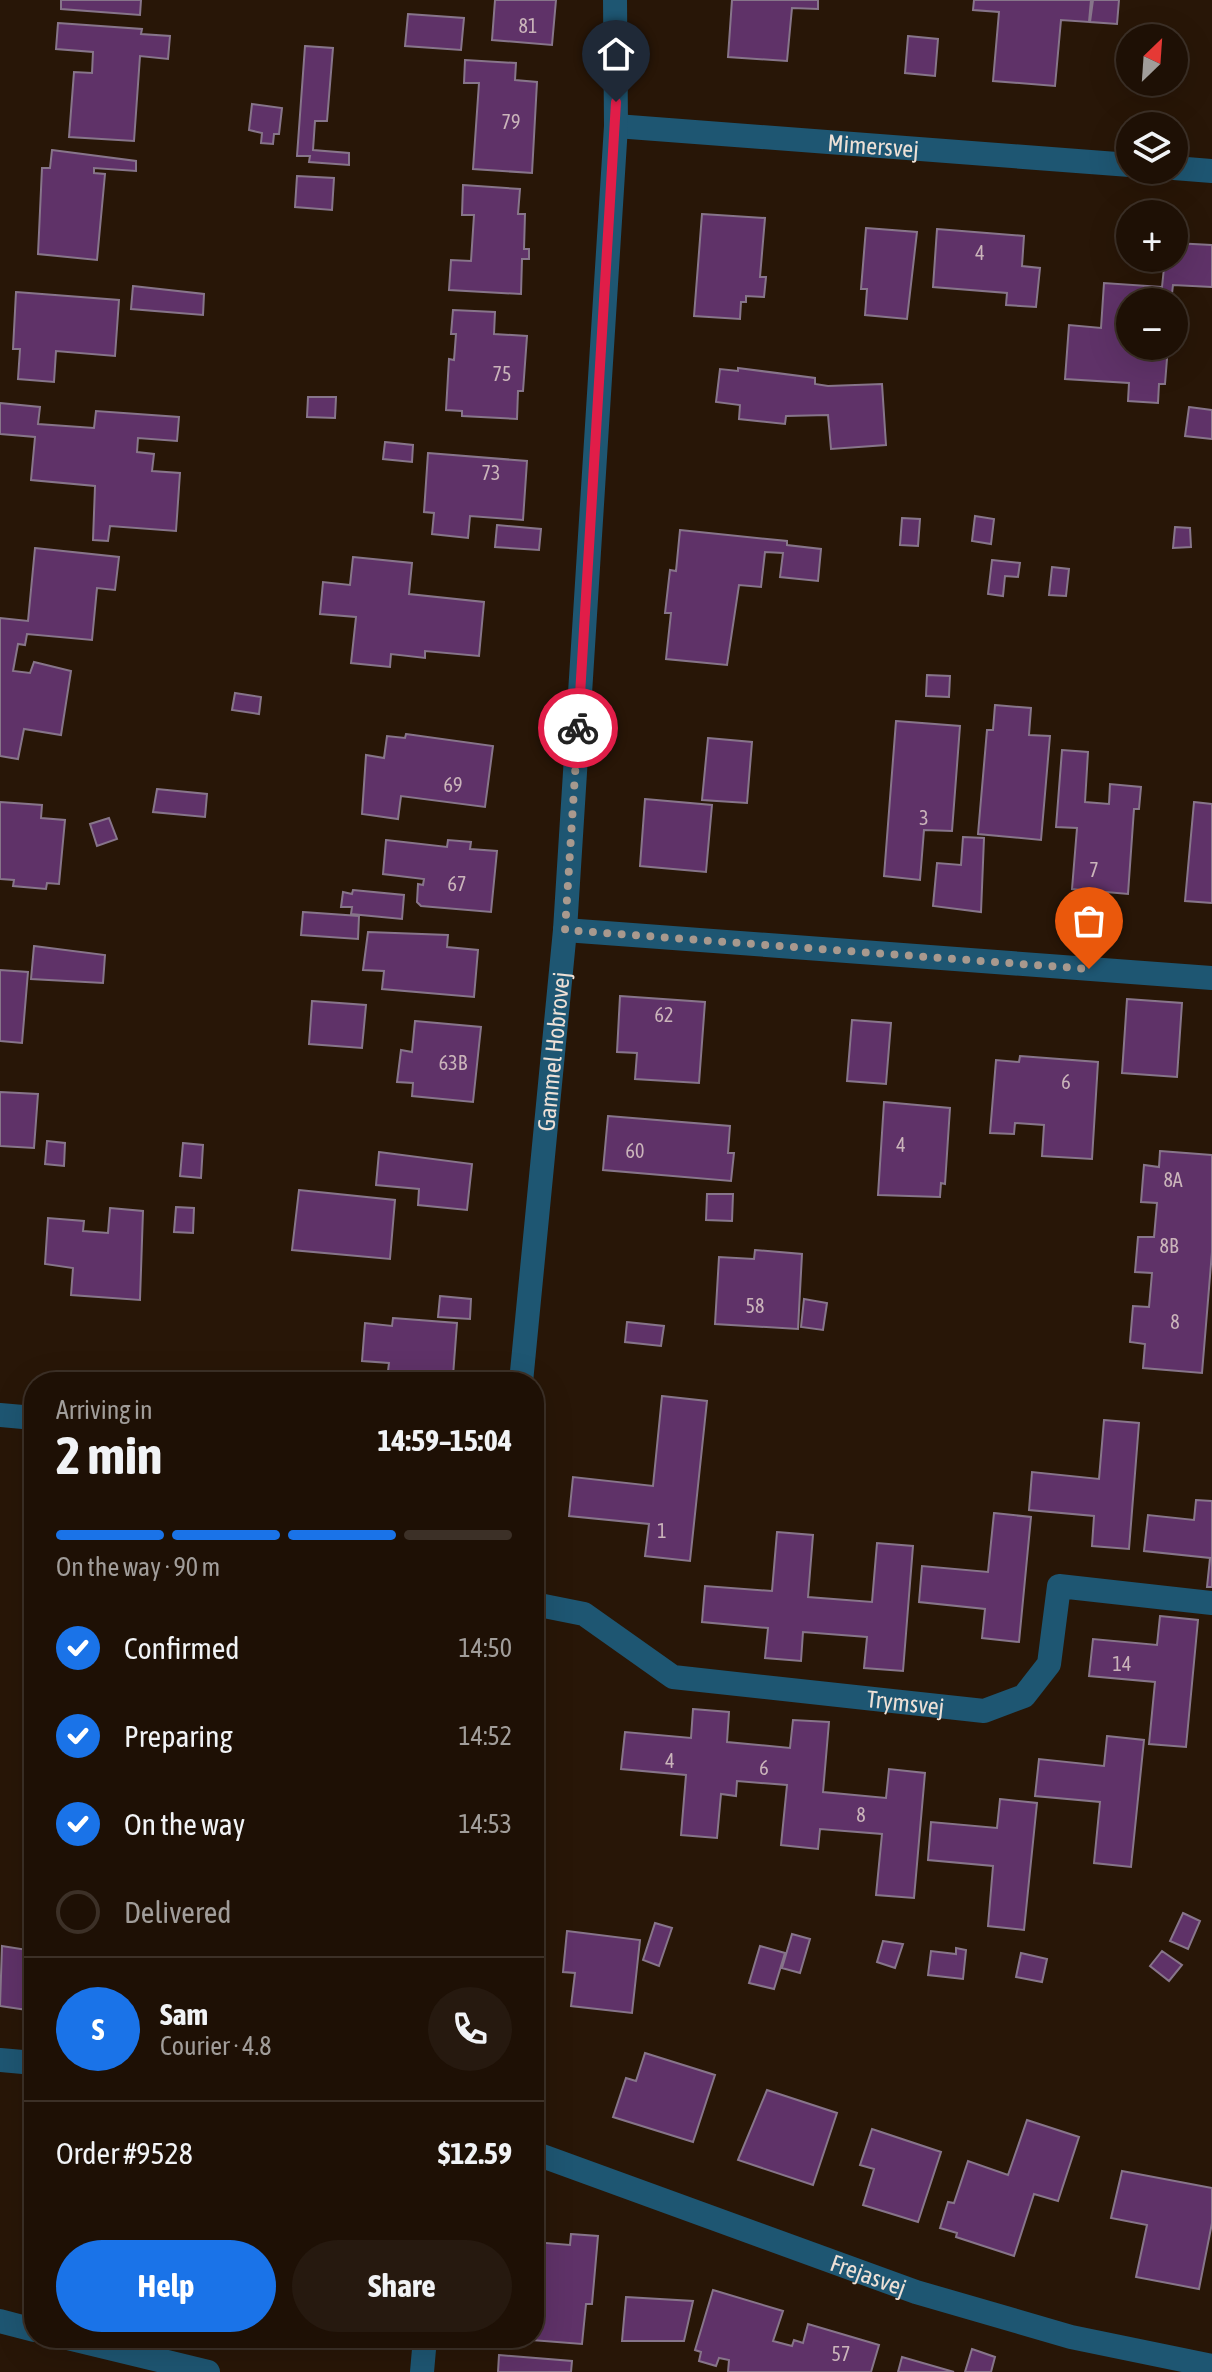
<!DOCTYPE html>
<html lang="en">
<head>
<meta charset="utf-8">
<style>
	body { margin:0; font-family:"Asap Condensed",sans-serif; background:#26190f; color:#f1f3f6; height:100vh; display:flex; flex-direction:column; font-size:30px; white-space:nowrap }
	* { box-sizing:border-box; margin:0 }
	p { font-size:26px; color:#a19d9a }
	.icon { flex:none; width:44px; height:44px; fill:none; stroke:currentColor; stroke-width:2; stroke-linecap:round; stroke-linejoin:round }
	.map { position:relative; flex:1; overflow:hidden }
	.side { position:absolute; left:24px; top:1372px; width:520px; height:976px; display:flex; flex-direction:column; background:#1e1005; border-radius:32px; box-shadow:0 8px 32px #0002,0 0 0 2px #3c3027 }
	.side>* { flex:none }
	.needle { width:52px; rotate:25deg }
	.buttons { position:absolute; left:1116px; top:24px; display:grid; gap:16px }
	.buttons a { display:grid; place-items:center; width:72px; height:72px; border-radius:50%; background:#1e1005; box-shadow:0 8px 32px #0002,0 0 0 2px #3c3027; font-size:40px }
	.pin { position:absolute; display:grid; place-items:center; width:68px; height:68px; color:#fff; margin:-82px -34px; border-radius:50% 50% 50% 0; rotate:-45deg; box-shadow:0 0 8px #0007 }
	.pin .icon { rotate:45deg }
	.courier { position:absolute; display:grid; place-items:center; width:80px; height:80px; margin:-40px; border:6px solid #e11d48; border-radius:50%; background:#fff; color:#222; box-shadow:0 2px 10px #0007 }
	.headline em { font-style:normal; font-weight:700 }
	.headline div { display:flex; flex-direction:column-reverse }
	.headline { display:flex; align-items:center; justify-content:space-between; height:136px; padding:0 32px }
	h1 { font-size:52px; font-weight:700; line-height:60px }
	.bar { display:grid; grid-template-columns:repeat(4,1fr); gap:12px 8px; align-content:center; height:96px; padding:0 32px }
	.bar i { height:10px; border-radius:6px; background:#3c3027 }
	.bar .selected { background:#1a73e8 }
	.bar p { grid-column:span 4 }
	.line { display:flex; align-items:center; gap:20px; padding:0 32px; border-top:2px solid #3c3027 }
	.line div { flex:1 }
	.round { display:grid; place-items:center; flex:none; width:84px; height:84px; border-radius:42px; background:#26190f }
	ol { padding:0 32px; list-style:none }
	li { display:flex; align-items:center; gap:24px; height:88px }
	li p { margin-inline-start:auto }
	li .icon { padding:8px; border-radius:50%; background:#1a73e8; color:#fff; stroke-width:4 }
	li:last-child { color:#a19d9a }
	li i { width:44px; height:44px; border:4px solid #3c3027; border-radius:50% }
	.action { display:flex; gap:16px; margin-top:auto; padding:16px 32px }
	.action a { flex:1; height:92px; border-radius:48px; background:#1a73e8; color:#fff; font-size:32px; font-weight:700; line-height:92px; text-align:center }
	.action a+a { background:#26190f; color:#f1f3f6 }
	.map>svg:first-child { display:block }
	.building { fill:#5f3268; stroke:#87758a; stroke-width:2 }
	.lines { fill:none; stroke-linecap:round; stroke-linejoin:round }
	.street { stroke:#1e5672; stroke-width:24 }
	.done { stroke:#a8998e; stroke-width:8; stroke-dasharray:0 14.4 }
	.route { stroke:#e11d48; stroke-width:10 }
	.labels { text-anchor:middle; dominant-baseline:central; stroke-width:8; stroke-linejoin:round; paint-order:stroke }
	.number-label { font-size:20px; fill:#cab4ba }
	.street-label { font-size:24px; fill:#ede0d6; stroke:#0b0501 }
</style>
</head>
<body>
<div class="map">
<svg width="1212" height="2372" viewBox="0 0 1212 2372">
	<rect width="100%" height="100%" fill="#281607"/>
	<path class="building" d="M61,0H141L140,15L61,9Z
		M495,0H556L552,45L492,40Z
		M732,0H818V9L792,8L787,61L728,57Z
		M974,0H1091L1089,22L1061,20L1055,86L993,81L999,12L973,10Z
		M1093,0H1119L1117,24L1090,22Z
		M408,14L464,18L461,50L405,46Z
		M58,23L142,29L141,34L170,36L168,59L140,56L134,141L69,137L74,72L92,73L93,52L56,49Z
		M908,36L938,39L935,76L905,73Z
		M305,46L333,48L327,121H315L313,150L349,153V165L309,162L310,156H297Z
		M465,60L516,63L515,80L537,82L532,173L473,169L479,83H464Z
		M252,104L282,108L279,134H274L273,144L261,143L262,133L249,130Z
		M52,150L136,161V171L94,168V173L105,174L97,260L38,254L42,168H50Z
		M297,176L334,178L332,210L295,207Z
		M463,185L520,189L518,214H525L524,249H529V259H522L521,294L449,290L451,260L471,261L474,215H462Z
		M702,214L765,218L760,277H766L764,297L746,296V302H741L740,319L694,316Z
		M866,228L917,232L907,319L865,315L867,289H861Z
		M937,229L1024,236L1022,266L1040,268L1036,307L1006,305L1007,293L933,287Z
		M1174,243L1212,245V287L1173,285L1171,302H1130V346H1168L1165,384H1159L1158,403L1128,401L1129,383L1065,379L1069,325L1101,328L1104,283L1162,287L1165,258H1174Z
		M133,286L204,294L203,315L131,309Z
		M16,292L119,300L115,356L56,351L54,382L18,379L20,349H13Z
		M453,310L495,312L494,334L527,336L523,391H518L517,419L462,416V411L446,410L449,359L454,360L456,334H451Z
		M738,368L815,378V384L828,386L882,384L886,445L831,449L828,415L786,416L785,424L739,419L740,405L716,402L720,369L738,371Z
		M308,397H336L335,418L307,417Z
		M0,403L40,407L38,424L94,428L96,411L179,417L177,441L138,438L137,452L154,454L152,471L180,473L176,531L110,526L108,541L93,540L95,486L31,480L35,437L0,434Z
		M1189,407L1212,410V439L1185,436Z
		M385,442L413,445L412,462L383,459Z
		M428,453L527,461L523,520L470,516L468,538L432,534L434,513L424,512Z
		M975,516L994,519L991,544L972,541Z
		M902,518L920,519L918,546L900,545Z
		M497,525L541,529L539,550L495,547Z
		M1175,527L1190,528L1191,547L1173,548Z
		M680,530L787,541V545L821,549L818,581L780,577L783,553L765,552L761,587L739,585L727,665L666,659L671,613H665L670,570L676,571Z
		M35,548L119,557L115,590L97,588L92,640L27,634L25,645L18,644L13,671L30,673L34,662L71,671L61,735L24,729L18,759L0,756V618L28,621Z
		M353,557L412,563L409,594L484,602L479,656L425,651V658L391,654L390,667L351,663L356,617L320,614L323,582L350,585Z
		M992,560L1020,563L1018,577L1005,576L1003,596L988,594Z
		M1052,567L1069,569L1066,596L1049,595Z
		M927,675L950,676L949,697L926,696Z
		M235,693L261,697L259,714L232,710Z
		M995,705L1031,708L1029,735L1050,736L1041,840L978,834L987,730H993Z
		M896,721L960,726L952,831L924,830L920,880L884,876Z
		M406,734L493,746L485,807L401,796L398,819L362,814L366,755L384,758L387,736L405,738Z
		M708,738L752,742L747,803L702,800Z
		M1062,750L1088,752L1085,802L1109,804L1110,784L1141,787L1139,809H1134L1128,894L1072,889L1077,828L1056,827Z
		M157,789L207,794L205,817L153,812Z
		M645,799L712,805L706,872L640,866Z
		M0,802L42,805L41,818L65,820L59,884L47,883L46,889L13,886L14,880L0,879Z
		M1194,802L1212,804V903L1185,901Z
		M109,818L117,839L97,846L90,824Z
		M963,837L984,838L981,912L933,906L937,863L961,865Z
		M386,840L447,847L448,840L471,842L470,849L497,851L491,912L421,906L417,902L418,884L423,885L424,879L383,874Z
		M353,890L404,895L402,919L351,914L352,907H341L343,892L352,894Z
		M303,912L359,916L358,939L301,935Z
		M368,932L448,935L447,947L478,950L474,997L382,989L384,971L363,970Z
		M34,946L105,955L103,983L31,979Z
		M0,970L28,972L22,1043L0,1041Z
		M620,996L705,1002L699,1083L635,1079L637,1053L617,1052Z
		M1127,999L1182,1003L1177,1077L1122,1073Z
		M312,1001L366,1005L362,1048L309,1044Z
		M852,1020L891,1023L886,1084L847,1081Z
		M415,1021L481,1027L473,1102L412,1096L413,1083L397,1082L401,1050L412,1052Z
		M1020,1056L1098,1062L1092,1159L1042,1156L1044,1125L1015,1123L1014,1134L990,1133L996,1060L1019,1062Z
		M0,1092L38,1094L34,1148L0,1146Z
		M884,1102L950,1108L945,1184L941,1183L940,1197L878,1195Z
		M608,1116L730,1126L728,1153H734L731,1181L603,1170Z
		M47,1141L65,1143L64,1166L45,1164Z
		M183,1143L203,1145L201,1178L180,1176Z
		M1160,1151L1212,1155V1252L1202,1373L1143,1368L1145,1344L1130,1342L1133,1306L1149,1307L1152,1273L1135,1272L1138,1237H1154L1157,1203L1141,1202L1144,1165L1159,1167Z
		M379,1152L472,1164L467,1210L418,1205L419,1189L376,1185Z
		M299,1190L395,1200L390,1259L292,1250Z
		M707,1194H733L732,1221L706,1220Z
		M176,1207L194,1208L193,1233L174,1232Z
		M110,1208L143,1211L140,1300L71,1295L73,1268L45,1264L48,1218L84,1221L83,1231L108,1233Z
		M755,1250L802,1254L798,1329L715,1324L719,1257L754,1259Z
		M440,1296L471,1299L470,1319L438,1317Z
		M804,1299L827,1303L823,1330L801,1327Z
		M393,1318L457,1323L453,1376L388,1371L389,1363L362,1361L365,1323L392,1326Z
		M627,1322L664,1326L661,1346L625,1342Z
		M662,1396L707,1401L690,1561L645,1556L649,1524L569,1516L573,1477L653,1486Z
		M1104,1420L1139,1423L1129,1549L1092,1546L1094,1516L1029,1510L1032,1472L1099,1479Z
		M1196,1500L1212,1501V1587H1207L1210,1558L1144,1551L1148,1515L1194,1520Z
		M994,1513L1031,1517L1019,1642L982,1638L985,1609L919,1602L922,1566L988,1572Z
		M777,1532L813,1535L808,1597L872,1602L877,1543L913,1546L903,1671L864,1668L867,1637L803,1632L801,1661L765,1658L768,1628L702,1622L705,1586L772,1591Z
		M1160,1616L1198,1620L1186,1747L1149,1744L1155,1682L1089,1676L1093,1639L1157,1645Z
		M693,1709L729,1712L727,1742L790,1748L793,1720L829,1722L823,1792L886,1798L889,1769L925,1773L914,1898L876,1895L882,1834L820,1829L818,1849L781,1845L787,1785L737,1781L736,1796L721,1794L717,1838L681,1835L686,1775L621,1769L625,1732L691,1738Z
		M1107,1736L1144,1740L1131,1867L1094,1863L1100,1802L1035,1796L1039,1759L1104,1766Z
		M1000,1799L1037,1803L1024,1930L988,1926L993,1866L928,1860L931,1822L997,1828Z
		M1183,1913L1200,1921L1188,1949L1170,1941Z
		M655,1923L672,1928L659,1966L643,1960Z
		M567,1931L640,1940L632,2013L571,2006L575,1973L563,1972Z
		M792,1934L810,1939L800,1973L782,1968Z
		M883,1941L903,1944L895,1968L877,1962Z
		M2,1946L34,1951V2011L0,2006Z
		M760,1946L785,1953L774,1989L749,1983Z
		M956,1948L966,1950L963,1979L928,1975L931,1951L956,1954Z
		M1162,1951L1182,1965L1169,1981L1150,1966Z
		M1021,1953L1047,1959L1042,1982L1016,1977Z
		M645,2053L715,2075L693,2142L613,2117L626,2078L636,2081Z
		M767,2090L837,2113L813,2185L738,2160Z
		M1027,2120L1079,2137L1058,2201L1034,2194L1014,2256L956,2237L957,2233L940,2228L948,2202L954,2203L968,2161L1008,2175Z
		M872,2129L941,2152L918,2222L863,2205L874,2169L860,2165Z
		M1122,2171L1212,2188V2223L1199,2289L1136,2277L1147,2225L1111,2218Z
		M571,2234L598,2236L592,2304H586L582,2344L531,2340L534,2338V2242L570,2245Z
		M713,2290L783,2311L773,2341L792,2346L794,2340L803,2343L808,2324L879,2345L871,2372H728L729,2360L719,2358L716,2366L699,2361L701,2352L695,2350Z
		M626,2297L693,2301L684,2341H622Z
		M972,2349L995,2357L991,2372H965Z
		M499,2355L572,2361L571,2372H498Z
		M902,2357L954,2372H898Z"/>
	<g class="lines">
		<g class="street">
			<path id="s1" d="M616,126L1130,165"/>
			<path d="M1174,168L1212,171"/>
			<path d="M565,930L1212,978"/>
			<path id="s2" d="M521,1382L565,930L616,126L615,0"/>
			<path d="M0,1415L34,1418"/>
			<path id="s3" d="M534,1604L584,1614L673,1677L984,1711L1024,1696L1049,1664L1059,1586L1212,1603"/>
			<path d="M0,2060L34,2063"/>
			<path id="s4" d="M534,2153L916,2292L1071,2337L1212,2366"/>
			<path d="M0,2321L34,2330"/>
			<path d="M68,2338L208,2372"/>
			<path d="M422,2372L425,2338"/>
		</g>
	</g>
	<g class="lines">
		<path class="done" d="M578,728L565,930L1089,969"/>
		<path class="route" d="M578,728L616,102"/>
	</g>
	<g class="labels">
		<g class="number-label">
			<text x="528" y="25">81</text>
			<text x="511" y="121">79</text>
			<text x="980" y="252">4</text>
			<text x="502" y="373">75</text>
			<text x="491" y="472">73</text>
			<text x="453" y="784">69</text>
			<text x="924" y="817">3</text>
			<text x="1094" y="869">7</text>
			<text x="457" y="883">67</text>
			<text x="664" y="1014">62</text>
			<text x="453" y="1062">63B</text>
			<text x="1066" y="1081">6</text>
			<text x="901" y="1144">4</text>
			<text x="635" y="1150">60</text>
			<text x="1173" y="1179">8A</text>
			<text x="1169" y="1245">8B</text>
			<text x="755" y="1305">58</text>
			<text x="1175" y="1321">8</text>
			<text x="662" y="1530">1</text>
			<text x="1122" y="1663">14</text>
			<text x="670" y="1760">4</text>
			<text x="764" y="1767">6</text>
			<text x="861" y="1814">8</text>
			<text x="841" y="2353">57</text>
		</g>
		<g class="street-label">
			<text stroke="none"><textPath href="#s1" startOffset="258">Mimersvej</textPath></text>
			<text stroke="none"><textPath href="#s2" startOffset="332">Gammel Hobrovej</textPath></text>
			<text stroke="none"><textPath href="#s3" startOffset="394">Trymsvej</textPath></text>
			<text stroke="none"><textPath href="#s4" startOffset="356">Frejasvej</textPath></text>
		</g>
	</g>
</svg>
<div class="buttons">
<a><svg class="needle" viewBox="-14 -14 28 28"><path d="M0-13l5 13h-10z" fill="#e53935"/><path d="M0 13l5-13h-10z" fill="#a19d9a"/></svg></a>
<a><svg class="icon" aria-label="layers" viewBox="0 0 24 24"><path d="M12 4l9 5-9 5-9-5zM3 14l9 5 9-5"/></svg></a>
<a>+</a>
<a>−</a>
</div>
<div class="pin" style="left:1089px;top:969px;background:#ea580c"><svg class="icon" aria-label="bag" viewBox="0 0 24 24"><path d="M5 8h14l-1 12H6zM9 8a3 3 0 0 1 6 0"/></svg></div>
<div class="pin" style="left:616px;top:102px;background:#1f2937"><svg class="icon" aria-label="home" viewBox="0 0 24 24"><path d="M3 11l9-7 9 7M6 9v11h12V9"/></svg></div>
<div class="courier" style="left:578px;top:728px"><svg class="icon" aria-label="bike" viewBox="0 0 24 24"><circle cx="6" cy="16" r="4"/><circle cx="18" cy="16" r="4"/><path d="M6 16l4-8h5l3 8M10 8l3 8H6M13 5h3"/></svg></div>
<section class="side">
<div class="headline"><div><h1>2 min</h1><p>Arriving in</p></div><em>14:59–15:04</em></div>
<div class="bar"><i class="selected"></i><i class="selected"></i><i class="selected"></i><i></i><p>On the way · 90 m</p></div>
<ol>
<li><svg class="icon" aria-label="check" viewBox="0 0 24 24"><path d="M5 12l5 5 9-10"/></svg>Confirmed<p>14:50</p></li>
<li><svg class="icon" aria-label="check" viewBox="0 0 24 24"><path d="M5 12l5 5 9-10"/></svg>Preparing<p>14:52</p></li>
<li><svg class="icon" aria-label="check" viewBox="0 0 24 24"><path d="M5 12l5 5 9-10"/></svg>On the way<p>14:53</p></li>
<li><i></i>Delivered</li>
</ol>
<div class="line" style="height:144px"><b class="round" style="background:#1a73e8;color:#fff">S</b><div><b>Sam</b><p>Courier · 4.8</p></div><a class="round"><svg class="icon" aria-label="phone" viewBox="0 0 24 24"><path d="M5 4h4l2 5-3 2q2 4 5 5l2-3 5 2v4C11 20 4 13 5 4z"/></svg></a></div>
<div class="line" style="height:104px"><div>Order #9528</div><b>$12.59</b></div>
<div class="action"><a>Help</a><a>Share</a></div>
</section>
</div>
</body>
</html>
